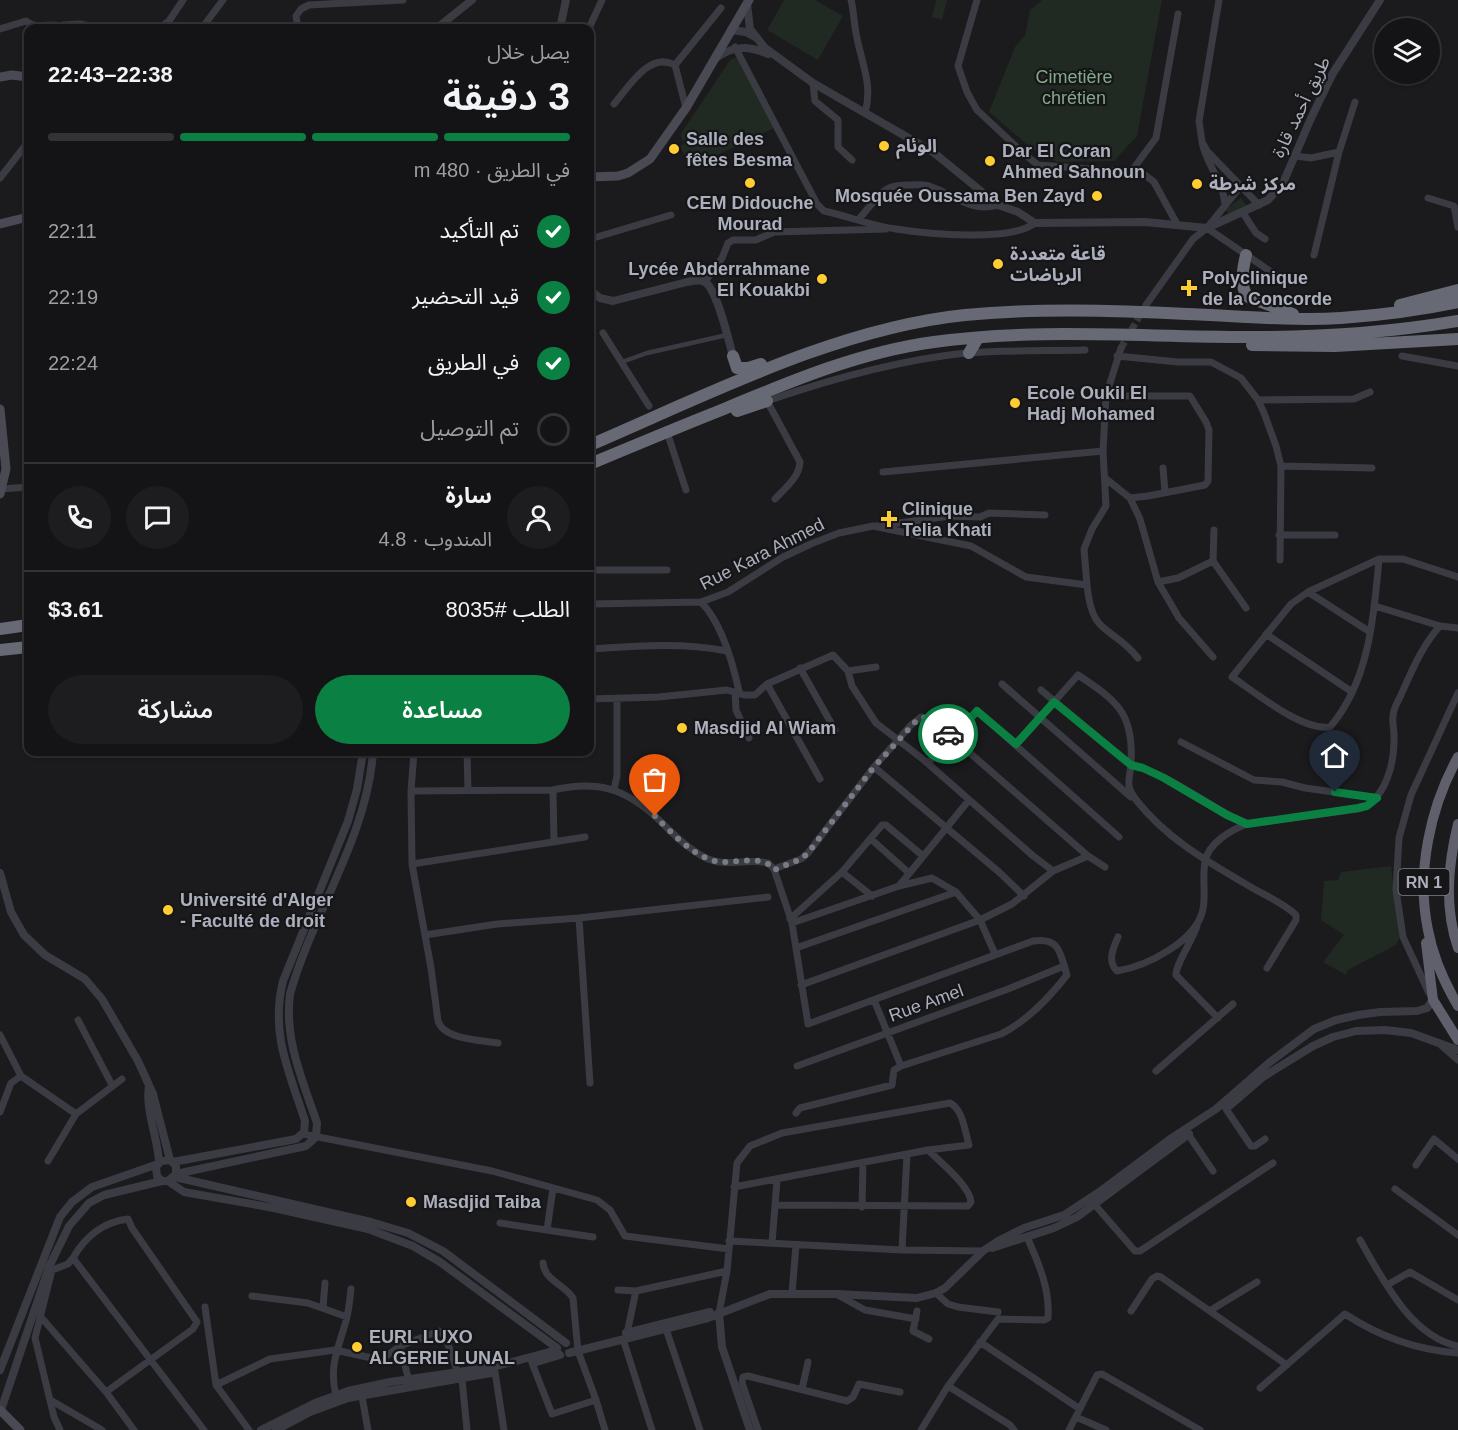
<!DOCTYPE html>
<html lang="ar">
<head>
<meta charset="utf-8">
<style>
	body { margin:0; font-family:Arial,"Noto Sans Arabic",sans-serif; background:#1d1d1f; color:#f1f3f6; direction:rtl; height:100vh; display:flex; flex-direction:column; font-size:22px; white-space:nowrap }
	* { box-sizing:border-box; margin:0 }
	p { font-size:20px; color:#9d9ea1 }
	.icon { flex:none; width:33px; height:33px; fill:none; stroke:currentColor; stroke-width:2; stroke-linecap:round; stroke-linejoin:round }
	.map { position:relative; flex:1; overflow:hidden; direction:ltr }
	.drawer { position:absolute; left:24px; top:24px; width:570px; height:732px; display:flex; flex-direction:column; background:#141416; border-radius:12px; box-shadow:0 2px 4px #0004,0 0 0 2px #333335; direction:rtl }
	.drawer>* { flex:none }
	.fabs { position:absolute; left:1374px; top:18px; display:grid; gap:12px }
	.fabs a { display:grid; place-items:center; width:66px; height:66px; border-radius:50%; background:#141416; box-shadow:0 2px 4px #0004,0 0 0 2px #333335; font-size:30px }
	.pin { position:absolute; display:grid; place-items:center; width:51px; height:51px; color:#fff; margin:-62px -26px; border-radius:50% 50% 50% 0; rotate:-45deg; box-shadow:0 0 6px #0007 }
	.pin .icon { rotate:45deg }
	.courier { position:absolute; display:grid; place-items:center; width:60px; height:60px; margin:-30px; border:4px solid #0b8043; border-radius:50%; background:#fff; color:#222; box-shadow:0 2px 8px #0007 }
	.headline em { font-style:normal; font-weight:600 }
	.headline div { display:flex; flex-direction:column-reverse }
	.headline { display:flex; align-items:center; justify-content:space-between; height:102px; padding:0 24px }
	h1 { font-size:39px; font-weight:600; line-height:45px }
	.bar { display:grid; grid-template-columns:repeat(4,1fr); gap:9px 6px; align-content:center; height:72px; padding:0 24px }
	.bar i { height:8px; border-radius:4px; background:#333335 }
	.bar .on { background:#0b8043 }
	.bar p { grid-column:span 4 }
	.line { display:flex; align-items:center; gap:15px; padding:0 24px; border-top:2px solid #333335 }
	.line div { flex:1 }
	.round { display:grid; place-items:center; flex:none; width:63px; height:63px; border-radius:32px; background:#1d1d1f }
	ol { padding:0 24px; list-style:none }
	li { display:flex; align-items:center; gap:18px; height:66px }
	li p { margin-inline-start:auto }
	li .icon { padding:6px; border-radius:50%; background:#0b8043; color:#fff; stroke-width:4 }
	li:last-child { color:#9d9ea1 }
	li i { width:33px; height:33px; border:3px solid #333335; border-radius:50% }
	.cta { display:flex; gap:12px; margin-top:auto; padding:12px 24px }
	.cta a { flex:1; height:69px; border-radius:36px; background:#0b8043; color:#fff; font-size:24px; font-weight:600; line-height:69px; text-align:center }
	.cta a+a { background:#1d1d1f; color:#f1f3f6 }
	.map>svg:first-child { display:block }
	.green { fill:#202922 }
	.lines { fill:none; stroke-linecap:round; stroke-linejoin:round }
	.minor-tunnel { stroke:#38383d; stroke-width:7; stroke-dasharray:7 3.5; stroke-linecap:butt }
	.pedestrian { stroke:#3b3c43; stroke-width:4.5 }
	.minor { stroke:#3b3c43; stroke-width:7 }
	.tertiary { stroke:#3b3c43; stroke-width:8 }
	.secondary { stroke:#494a53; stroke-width:9 }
	.trunk { stroke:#5f606b; stroke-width:10 }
	.motorway { stroke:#676974; stroke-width:12 }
	.done { stroke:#797c85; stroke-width:6; stroke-dasharray:0 10.8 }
	.route { stroke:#0b8043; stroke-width:8 }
	.poi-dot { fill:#ffcc31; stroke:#161518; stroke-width:2 }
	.labels { text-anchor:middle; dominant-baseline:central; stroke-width:4.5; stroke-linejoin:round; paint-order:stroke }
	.shield { fill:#161518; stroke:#7f828c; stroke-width:1.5 }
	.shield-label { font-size:16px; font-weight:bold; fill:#acb0bd }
	.park-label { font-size:18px; fill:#82a988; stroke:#161518 }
	.street-label { font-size:18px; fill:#acb0bd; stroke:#161518 }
	.poi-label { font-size:18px; font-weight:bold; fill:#acb0bd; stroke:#161518; text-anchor:start }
</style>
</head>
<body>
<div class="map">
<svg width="1458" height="1430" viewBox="0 0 1458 1430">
	<rect width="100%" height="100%" fill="#1b1a1d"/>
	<path class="green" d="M784,0H815L843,16L818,60L767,30Z
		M936,0H947L942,20L932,17Z
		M1042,0H1162L1137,136L1114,161L1057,162L1030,147L989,112L1015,47L1025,35L1030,10Z
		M737,57L774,128L690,168L680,146L684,144L680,135L730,60Z
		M1241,198L1247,206L1228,214L1226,209Z
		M1335,760L1344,778L1331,779L1315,767Z
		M1391,866L1400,937L1396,945L1348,970L1346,975L1323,962L1344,935L1321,920L1324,881L1338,880L1341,872Z"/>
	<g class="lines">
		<path class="minor-tunnel" d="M1121,348L1143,310"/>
		<path class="pedestrian" d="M622,362L647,353L727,335"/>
		<path class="minor" d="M851,0C854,12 854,25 857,38C862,64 873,86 865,113
			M977,0L958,66L967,92L977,110L1023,153L1038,165L1119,171L1133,169L1145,175L1154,182L1177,224
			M63,25L80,24L99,28
			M159,28L169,21L183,0
			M202,28L223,0
			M298,28L296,16L301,9L309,5L403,0
			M589,28L602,0
			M0,29L26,21C35,28 43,25 54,25C59,25 64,27 69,28
			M735,47L817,204L824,211C848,216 872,226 896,229C927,234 1011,242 1035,223
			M675,65L721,8
			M813,83L815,101L838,120V147L852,160
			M614,104C629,87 649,51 675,65L686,108
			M1202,142L1199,121L1219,0
			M1295,156L1311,158L1339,152L1355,102
			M1133,169L1156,138L1178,14
			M0,178L28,142
			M1428,198L1454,206L1458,227
			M1225,204C1223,181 1206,164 1202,142L1207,151L1259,205
			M1243,213L1256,233L1265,239
			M859,219C867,210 875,199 884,191C890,186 898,185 906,185C913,185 921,184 929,186C955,194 968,213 998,205
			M1207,228L1277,276
			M590,239L671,215
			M1314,255L1339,152
			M705,282L722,258L728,243L733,240H756L774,232L886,229
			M1146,305L1193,239L1207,228L1240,187
			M603,333L649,406
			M1117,356L1178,362H1211L1241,378L1258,400L1264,413L1276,446L1281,466L1280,560
			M1402,356L1458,366
			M1106,396H1190L1206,422L1209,430L1208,481L1205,485L1148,496L1130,498
			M1258,400L1354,399L1370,392
			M667,432L686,490
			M1281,466L1372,468
			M1163,468L1165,492
			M883,472L1103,451
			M1105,478L1130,498L1140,519L1158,582L1179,618L1213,657
			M2,489L28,487
			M775,499C785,488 799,478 800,462L767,401C831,379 898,360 966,353C1005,350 1046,351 1085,350
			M877,526L950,516L980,517L989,513L1045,515
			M1214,530L1213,561L1246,608
			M1279,535H1335
			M1379,559C1374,616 1369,682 1330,727C1302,731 1256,693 1232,677L1291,604L1308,592L1379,559H1403L1458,577
			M590,570H667
			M1158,582L1178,578L1213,561
			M1087,585C1092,638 1111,624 1138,658
			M1308,592L1370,632
			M701,602C721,622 733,664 739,691L735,692L736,710L749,738
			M590,604L701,602L728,592L783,557L813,543L839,533L873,526L971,546L1026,577L1087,585L1084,549L1092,529L1106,506L1103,451L1106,396L1121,348
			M1375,606L1440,626L1458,628
			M1266,634L1352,692
			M590,649C635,646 682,642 727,651
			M800,668L835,730
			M848,671L876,667
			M767,684L820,779
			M1002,684L1131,797
			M1041,690L1131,765C1171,774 1208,807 1247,824
			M590,699L659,697L727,690L744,695H755L767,684L833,655L848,671L852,686L876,723L924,760L1032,855L1053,871
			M1181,742L1254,780L1282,782L1305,788L1377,798
			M1016,745L1078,675C1117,701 1134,713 1131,763C1130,781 1124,784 1137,801C1167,839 1208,862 1249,886C1264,895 1284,903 1296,915V920L1267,968
			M414,752L411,791L412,864L431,968L438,1021C444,1040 481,1040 498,1043
			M467,752L468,790
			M928,763L977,711L1119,837
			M874,767L999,872L1024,896
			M614,789L617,776V699
			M553,790L554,842
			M411,791L553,790C597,780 625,788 658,819C673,834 689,850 708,859C727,867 748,858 768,863L774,869L792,923L808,1024L1033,941C1060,937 1060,953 1067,975C1049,998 1027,1021 1001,1034L901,1066L894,1070L892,1085L800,1108L796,1113
			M871,839L909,873
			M412,864L585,837
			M774,869L801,859L808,853L874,767L911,725L921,717L932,720L1088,856L1105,867
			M842,872L872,896
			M899,886L969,800
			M579,918L590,1083
			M790,919L842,872L882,825H886L923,856
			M792,923L899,886L932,878L956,892L980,920L995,954
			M1197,926C1193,939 1175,966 1176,975L1218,1018
			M425,935L497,924L579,918L768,897
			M1118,937C1113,949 1107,961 1117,971C1147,966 1197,941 1203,909C1206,894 1202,877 1205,862C1208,843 1231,830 1247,824L1358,809C1386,801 1395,762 1394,735C1394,729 1392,722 1393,716C1393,709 1398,701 1401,695C1412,670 1422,646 1440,626
			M796,948L956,892
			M801,985L980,920L1012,904L1053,871L1088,856
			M1429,993L1403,937L1396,890L1399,838L1411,795L1458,693
			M874,1000L901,1066
			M78,1020L112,1085
			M0,1035L21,1076L76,1114
			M1442,1046L1458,1060
			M797,1066L1008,989L1064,966
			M1156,1071L1233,1004
			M1226,1109L1251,1146H1255L1265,1139
			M0,1112L11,1083L21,1076
			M303,1134L492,1171L597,1200L610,1210L625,1236L729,1249
			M1188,1134L1213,1171
			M48,1161L76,1114L122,1079
			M1416,1165L1434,1139L1458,1159
			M1395,1189L1458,1235
			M775,1205L968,1206L971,1202C970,1186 940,1162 928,1150
			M1095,1205L1135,1251H1140L1273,1163
			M862,1207L863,1163
			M500,1223L593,1237
			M547,1230L553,1188
			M1360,1240C1382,1278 1411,1337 1458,1346
			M729,1241L902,1250L983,1251
			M772,1243L777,1180
			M902,1250L907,1154
			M73,1258C85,1237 103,1222 128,1219L132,1228L197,1322L193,1329L106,1392
			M543,1263C544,1280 565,1285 573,1298L578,1351L596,1400L605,1430
			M1387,1285L1410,1272L1458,1300
			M618,1290L636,1291L727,1271
			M792,1293L796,1245
			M936,1293L948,1304L958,1307L998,1312
			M836,1294L865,1310L916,1319
			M252,1296L308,1303L347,1317
			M205,1307L216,1385L249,1430
			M323,1307L325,1283
			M1211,1310L1257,1282
			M917,1311L913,1331L929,1339
			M1131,1311L1152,1279L1157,1276L1161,1277L1287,1365
			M719,1313L727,1271L737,1163L750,1146L782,1133L950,1103C963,1109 965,1132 969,1145L928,1150L734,1187
			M40,1316L106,1392L134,1430
			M666,1329L700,1430
			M627,1333L636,1291
			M623,1339L652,1430
			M980,1342L1080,1409
			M400,1346L409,1381
			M532,1363L552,1414L596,1400
			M495,1372L504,1430
			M462,1379L467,1430
			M216,1385L270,1359L335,1350L381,1360L400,1346L439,1331L445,1336L458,1373
			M948,1386L1010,1425L1014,1430
			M1260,1388L1345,1314C1380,1337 1416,1350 1458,1353
			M802,1389L808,1362
			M361,1391L368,1430
			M336,1395C328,1365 340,1345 347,1317C349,1308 350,1298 351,1289
			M52,1401L102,1430
			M1076,1417L1106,1430
			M60,1430L54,1417L35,1338L52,1270L68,1264L73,1258L204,1430
			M758,1430L742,1383L743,1377L748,1376L847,1401L853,1397L859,1384L900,1392
			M921,1430L948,1386L998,1319L1044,1320L1048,1318C1050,1289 1039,1264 1027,1237
			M1069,1430L1097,1375L1102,1374L1200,1430"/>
		<path class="tertiary" d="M747,4L750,29L765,48L813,83L933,152L998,205L1018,212L1035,223L1145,222L1207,228L1268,200L1283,183L1312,116L1333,73L1380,0
			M437,28L472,0
			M560,28L566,0
			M731,30L746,32L755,37
			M716,58C734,45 749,46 768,54
			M590,290L600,298L613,301L687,282C692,281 700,279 705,282C717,289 729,342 733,356
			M0,873L11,912L24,935L45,955L85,979L102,999L138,1061L153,1094L170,1160
			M149,1086C145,1109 158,1139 159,1162
			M1227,1108L1263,1077L1313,1046L1333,1037L1356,1031L1385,1030L1411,1033L1458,1050
			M173,1162L296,1139L304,1132L305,1121C289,1071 270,1034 283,981L348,821L357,789L363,752
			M176,1174V1166L170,1160L161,1161L156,1167L157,1176L162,1181H168L176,1174L306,1146L316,1137L317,1123C303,1081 284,1040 290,994C313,912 367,838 373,752
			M175,1177L371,1222L408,1233L443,1251L566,1343
			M168,1181L184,1192L274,1208L368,1229L413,1246L440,1262L557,1348
			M992,1248L1054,1228L1077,1217L1189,1134
			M719,1313L722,1347L750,1430
			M626,1333L710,1312
			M569,1353L708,1318L770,1294H836L917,1298L936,1293L945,1288L983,1251L998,1241L1024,1228L1064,1215L1102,1190L1173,1137L1216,1109L1270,1062L1314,1029L1336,1020L1358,1015L1380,1012L1417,1011L1427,1008L1433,1000
			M533,1363L560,1355
			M0,1370L60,1217L72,1202L92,1187L158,1164
			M1,1410L49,1267L69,1226L89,1203L104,1195L162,1181
			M261,1430L315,1403L348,1391L390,1382L493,1367L557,1350
			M276,1430L310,1412L348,1398L491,1373"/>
		<path class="secondary" d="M0,77L12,75L28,77
			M590,177L618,176L628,173L650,159L686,108L749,0
			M0,224L28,217
			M0,409L6,469L0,494
			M0,1410L20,1430"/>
		<path class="trunk" d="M1458,757C1430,807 1416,873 1428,930C1433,957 1444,982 1458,1006
			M1458,824C1448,865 1444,907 1458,948
			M1426,943L1433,1000L1458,1040"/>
		<path class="motorway" d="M1246,255C1243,268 1239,286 1248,297L1293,314
			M1400,305L1458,290
			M1252,345L1335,346L1458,339
			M969,353L978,338
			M733,356L737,368H748L761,364
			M737,411L767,401
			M590,445C707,395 837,328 965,315C1036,308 1116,310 1187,314C1238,316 1290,321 1341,318C1381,315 1420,310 1458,302
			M590,464C633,446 676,428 719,411C789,382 859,352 934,342C1042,327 1151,338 1260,337C1327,337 1392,332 1458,321
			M0,629L28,625
			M0,650L28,647"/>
	</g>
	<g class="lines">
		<path class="done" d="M655,816C672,833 695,859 720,862C735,863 765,854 774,870L801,859L808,853L874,767L918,719C931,714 939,726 948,734"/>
		<path class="route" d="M948,734L952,738L977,711L1016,744L1054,702L1131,765L1143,768L1164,778L1227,815L1247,824L1358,808L1367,806L1377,798L1335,792"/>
	</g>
	<g class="poi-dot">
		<circle cx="884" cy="146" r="6"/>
		<circle cx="674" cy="149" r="6"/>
		<circle cx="990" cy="161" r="6"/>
		<circle cx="750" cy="183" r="6"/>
		<circle cx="1197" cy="184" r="6"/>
		<circle cx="1097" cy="196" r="6"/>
		<circle cx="998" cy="264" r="6"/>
		<circle cx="822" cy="279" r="6"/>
		<path d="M1186 279h6v6h6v6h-6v6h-6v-6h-6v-6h6z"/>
		<circle cx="1015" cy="403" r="6"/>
		<path d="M886 510h6v6h6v6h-6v6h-6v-6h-6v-6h6z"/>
		<circle cx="682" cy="728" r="6"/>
		<circle cx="168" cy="910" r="6"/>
		<circle cx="411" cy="1202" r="6"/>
		<circle cx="357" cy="1347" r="6"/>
	</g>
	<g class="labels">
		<rect class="shield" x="1398.5" y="869" width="51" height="26" rx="4.5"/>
		<g class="shield-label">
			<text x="1424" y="882">RN 1</text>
		</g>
		<g class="park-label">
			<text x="1074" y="77">Cimetière<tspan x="1074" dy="21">chrétien</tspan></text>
		</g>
		<g class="street-label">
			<text transform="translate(1301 107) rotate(-64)">طريق أحمد قارة</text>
			<text transform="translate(762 554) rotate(-27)">Rue Kara Ahmed</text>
			<text transform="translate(926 1003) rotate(-20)">Rue Amel</text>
		</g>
		<g class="poi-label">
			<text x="686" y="139">Salle des<tspan x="686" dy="21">fêtes Besma</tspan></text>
			<text x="896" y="146">الوئام</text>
			<text x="1002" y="151">Dar El Coran<tspan x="1002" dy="21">Ahmed Sahnoun</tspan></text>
			<text x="1209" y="184">مركز شرطة</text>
			<text x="1085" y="196" text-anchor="end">Mosquée Oussama Ben Zayd</text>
			<text x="750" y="203" text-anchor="middle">CEM Didouche<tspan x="750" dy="21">Mourad</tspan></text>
			<text x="1010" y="254">قاعة متعددة<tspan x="1010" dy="21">الرياضات</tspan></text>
			<text x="810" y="269" text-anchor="end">Lycée Abderrahmane<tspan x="810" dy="21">El Kouakbi</tspan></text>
			<text x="1202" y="278">Polyclinique<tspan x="1202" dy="21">de la Concorde</tspan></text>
			<text x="1027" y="393">Ecole Oukil El<tspan x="1027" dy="21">Hadj Mohamed</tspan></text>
			<text x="902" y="509">Clinique<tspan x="902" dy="21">Telia Khati</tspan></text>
			<text x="694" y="728">Masdjid Al Wiam</text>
			<text x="180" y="900">Université d'Alger<tspan x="180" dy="21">- Faculté de droit</tspan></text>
			<text x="423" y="1202">Masdjid Taiba</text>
			<text x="369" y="1337">EURL LUXO<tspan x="369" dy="21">ALGERIE LUNAL</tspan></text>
		</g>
	</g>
</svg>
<div class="fabs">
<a><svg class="icon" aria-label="layers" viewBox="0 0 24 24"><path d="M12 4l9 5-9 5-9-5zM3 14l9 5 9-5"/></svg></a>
</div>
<div class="pin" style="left:655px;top:816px;background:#ea580c"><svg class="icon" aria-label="bag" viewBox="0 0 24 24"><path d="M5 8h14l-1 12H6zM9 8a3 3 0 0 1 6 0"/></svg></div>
<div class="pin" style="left:1335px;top:792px;background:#1f2937"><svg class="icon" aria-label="home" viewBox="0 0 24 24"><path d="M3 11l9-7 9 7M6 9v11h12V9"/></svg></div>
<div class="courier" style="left:948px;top:734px"><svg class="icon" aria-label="car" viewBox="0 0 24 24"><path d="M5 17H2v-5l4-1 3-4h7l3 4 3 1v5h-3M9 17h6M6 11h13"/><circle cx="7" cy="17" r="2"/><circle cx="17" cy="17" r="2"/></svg></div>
<section class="drawer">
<div class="headline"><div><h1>3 دقيقة</h1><p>يصل خلال</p></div><em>22:38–22:43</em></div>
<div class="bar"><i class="on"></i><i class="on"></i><i class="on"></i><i></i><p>في الطريق · 480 m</p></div>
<ol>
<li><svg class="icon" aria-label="check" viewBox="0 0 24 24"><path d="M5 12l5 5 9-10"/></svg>تم التأكيد<p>22:11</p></li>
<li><svg class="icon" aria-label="check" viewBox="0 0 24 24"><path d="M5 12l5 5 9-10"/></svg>قيد التحضير<p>22:19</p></li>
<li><svg class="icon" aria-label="check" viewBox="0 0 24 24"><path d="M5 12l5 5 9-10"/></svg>في الطريق<p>22:24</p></li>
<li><i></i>تم التوصيل</li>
</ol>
<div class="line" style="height:108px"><a class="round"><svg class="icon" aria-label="person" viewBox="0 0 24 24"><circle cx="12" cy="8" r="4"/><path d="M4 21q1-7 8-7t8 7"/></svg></a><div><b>سارة</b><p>المندوب · 4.8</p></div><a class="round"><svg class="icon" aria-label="chat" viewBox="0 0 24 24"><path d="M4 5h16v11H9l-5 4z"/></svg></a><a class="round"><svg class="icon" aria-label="phone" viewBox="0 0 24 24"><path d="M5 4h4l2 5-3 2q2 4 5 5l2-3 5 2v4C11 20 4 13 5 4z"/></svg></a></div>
<div class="line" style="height:78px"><div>الطلب #8035</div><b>$3.61</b></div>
<div class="cta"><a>مساعدة</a><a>مشاركة</a></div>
</section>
</div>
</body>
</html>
